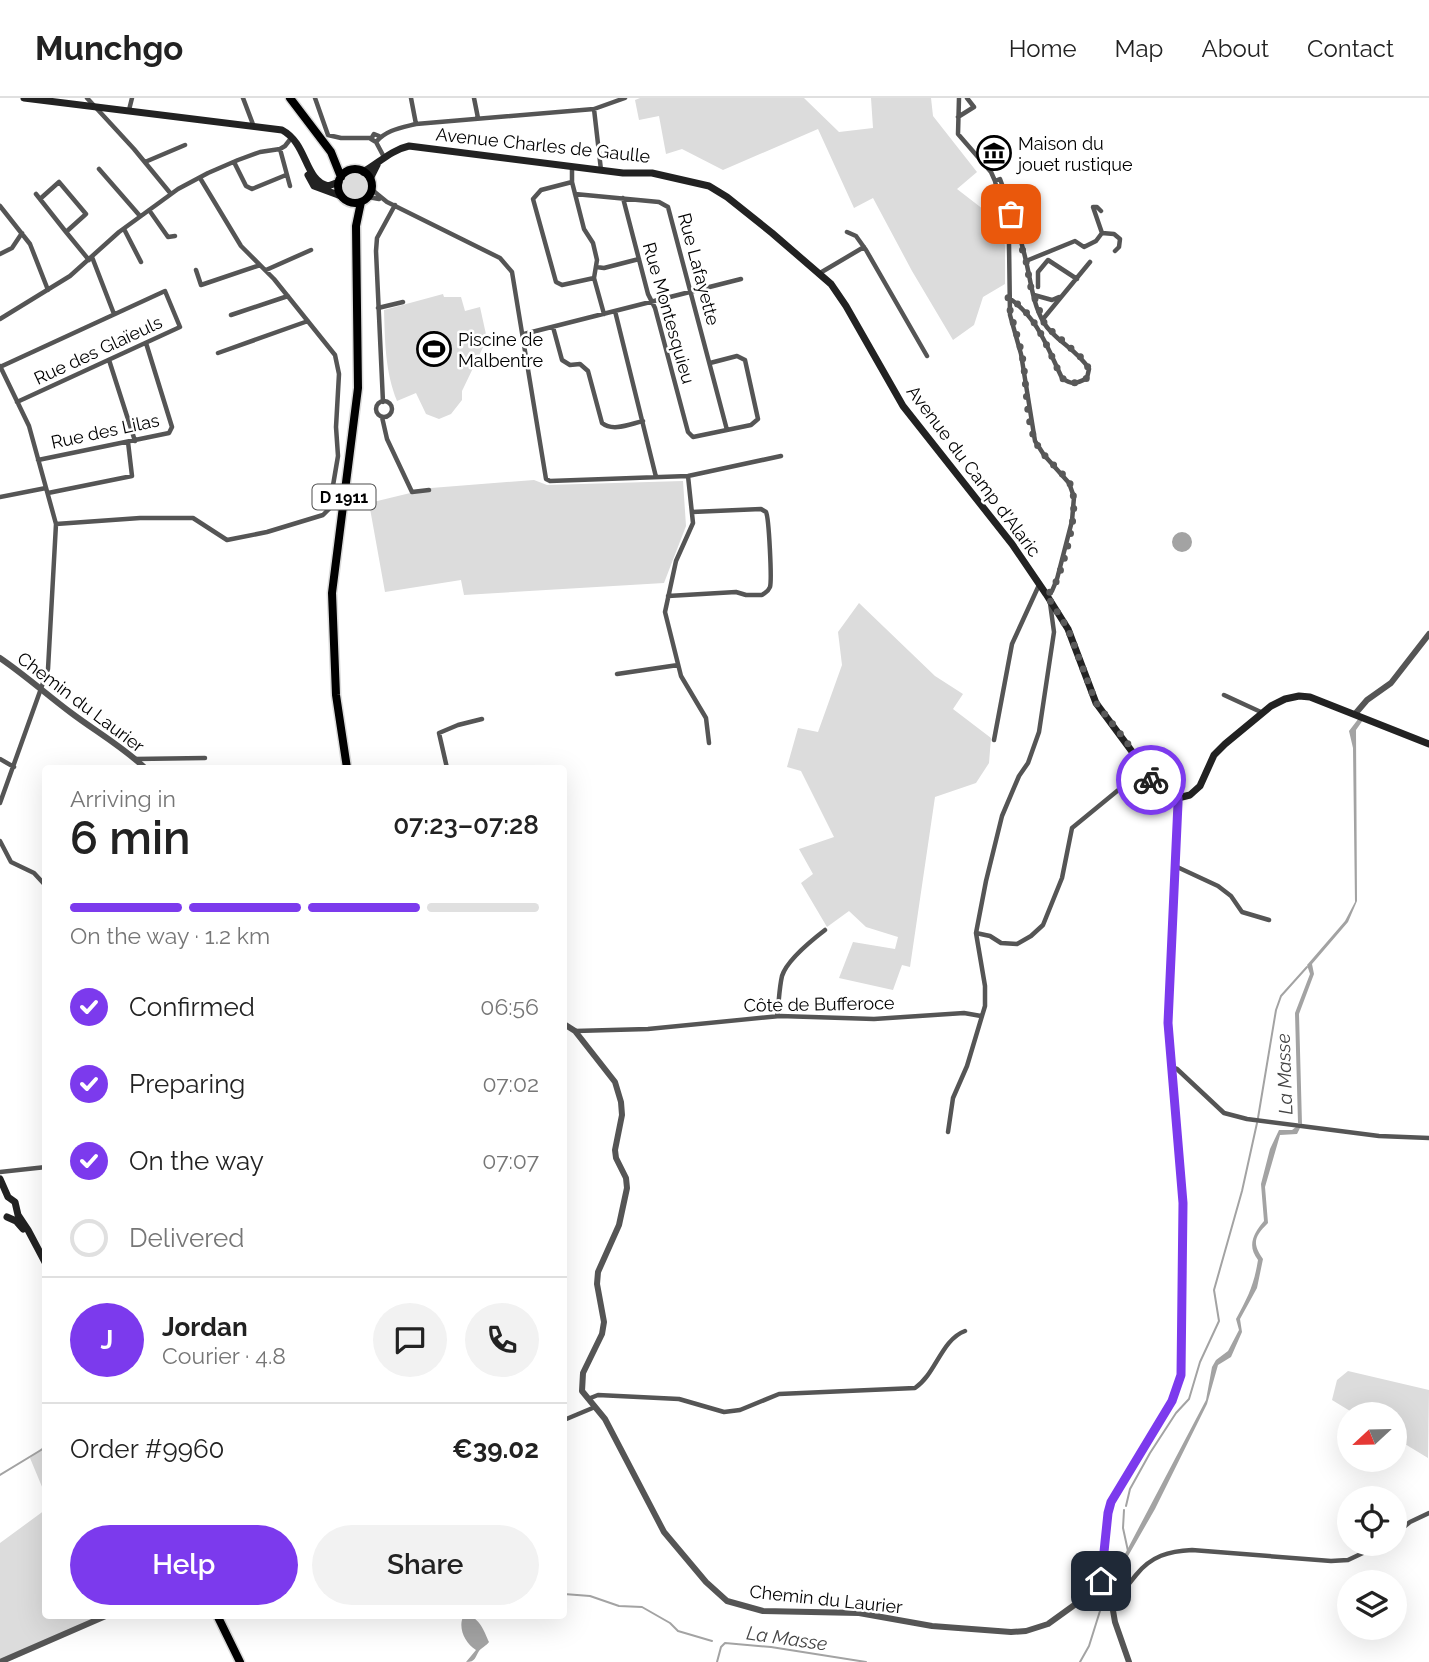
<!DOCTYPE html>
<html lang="en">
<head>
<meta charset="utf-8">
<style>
	body { margin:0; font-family:Raleway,sans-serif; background:#f2f2f2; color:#222; height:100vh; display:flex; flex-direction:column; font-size:26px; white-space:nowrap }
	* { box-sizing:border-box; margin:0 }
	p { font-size:23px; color:#767676 }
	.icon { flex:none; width:38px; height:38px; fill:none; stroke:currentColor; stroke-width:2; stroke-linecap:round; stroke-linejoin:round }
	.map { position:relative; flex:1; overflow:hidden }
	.drawer { position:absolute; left:42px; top:667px; width:525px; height:854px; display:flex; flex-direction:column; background:#fff; border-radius:7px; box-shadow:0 7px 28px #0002 }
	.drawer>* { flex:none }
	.needle { width:46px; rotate:248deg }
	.buttons { position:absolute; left:1337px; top:1304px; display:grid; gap:14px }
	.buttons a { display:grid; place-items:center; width:70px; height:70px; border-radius:50%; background:#fff; box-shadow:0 7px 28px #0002; font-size:35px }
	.pin { position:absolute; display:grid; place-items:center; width:60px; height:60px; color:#fff; margin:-30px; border-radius:14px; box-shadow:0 4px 10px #0006 }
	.courier { position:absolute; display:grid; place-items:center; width:70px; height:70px; margin:-35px; border:5px solid #7c3aed; border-radius:50%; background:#fff; color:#222; box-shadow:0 2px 9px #0007 }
	.summary em { font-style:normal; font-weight:600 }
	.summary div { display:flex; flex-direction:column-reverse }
	.summary { display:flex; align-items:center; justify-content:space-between; height:119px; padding:0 28px }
	h1 { font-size:46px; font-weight:600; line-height:52px }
	.bar { display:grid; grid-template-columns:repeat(4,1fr); gap:10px 7px; align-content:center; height:84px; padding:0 28px }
	.bar i { height:9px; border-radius:5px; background:#e0e0e0 }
	.bar .selected { background:#7c3aed }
	.bar p { grid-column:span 4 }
	.line { display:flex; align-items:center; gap:18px; padding:0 28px; border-top:2px solid #e0e0e0 }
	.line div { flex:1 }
	.round { display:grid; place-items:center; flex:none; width:74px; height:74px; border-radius:37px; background:#f2f2f2 }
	ol { padding:0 28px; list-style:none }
	li { display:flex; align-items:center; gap:21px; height:77px }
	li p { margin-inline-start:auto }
	li .icon { padding:7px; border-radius:50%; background:#7c3aed; color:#fff; stroke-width:4 }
	li:last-child { color:#767676 }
	li i { width:38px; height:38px; border:4px solid #e0e0e0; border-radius:50% }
	.button { display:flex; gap:14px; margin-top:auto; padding:14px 28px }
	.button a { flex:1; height:80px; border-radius:42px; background:#7c3aed; color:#fff; font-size:28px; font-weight:600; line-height:80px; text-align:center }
	.button a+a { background:#f2f2f2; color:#222 }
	header { display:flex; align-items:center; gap:42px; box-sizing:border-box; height:98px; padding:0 35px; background:#fff; border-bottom:2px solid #e0e0e0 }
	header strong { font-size:33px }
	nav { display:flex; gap:38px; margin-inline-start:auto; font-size:24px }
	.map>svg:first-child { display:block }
	.green { fill:#dcdcdc }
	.water { fill:#a3a3a3 }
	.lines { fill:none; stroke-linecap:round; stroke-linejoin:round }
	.stream { stroke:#a3a3a3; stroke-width:2 }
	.primary-casing { stroke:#dbdbdb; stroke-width:11 }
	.minor { stroke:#555; stroke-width:4.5 }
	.tertiary { stroke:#555; stroke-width:6 }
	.secondary { stroke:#222; stroke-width:7 }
	.primary { stroke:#000; stroke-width:8 }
	.done { stroke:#595959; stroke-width:7; stroke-dasharray:0 12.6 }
	.route { stroke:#7c3aed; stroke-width:9 }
	.labels { text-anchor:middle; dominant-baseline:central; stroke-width:5; stroke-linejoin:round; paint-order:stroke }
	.shield { fill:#fff; stroke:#4c4c4c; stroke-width:2 }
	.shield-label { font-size:16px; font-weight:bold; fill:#000 }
	.poi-label { font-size:18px; fill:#000; stroke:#fff; text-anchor:start }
	.street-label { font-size:18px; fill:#000; stroke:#fff }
	.water-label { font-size:19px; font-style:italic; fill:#444; stroke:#fff }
</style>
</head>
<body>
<header>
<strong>Munchgo</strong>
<nav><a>Home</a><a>Map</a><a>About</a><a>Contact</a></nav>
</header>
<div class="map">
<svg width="1429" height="1564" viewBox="0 0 1429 1564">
	<rect width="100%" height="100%" fill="#fff"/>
	<path class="green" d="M640,0H804L839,34L873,30L871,0H931L933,18L977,74L957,91L1001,125L1005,148V186L983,199L974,227L953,242L912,173L873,100L854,110L818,31L723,72L682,51L666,56L659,18L639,22L635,2Z
		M342 88a13 13 0 1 1 26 0a13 13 0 1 1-26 0Z
		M443,196L444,199H461L465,213L480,209L487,241L462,293V302L451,316L439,321L426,316L416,295L397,303C385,273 385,244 384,212Z
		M534,382L547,387L683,383L686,428L664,485L464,497L461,482L385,494L369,405L431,390Z
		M859,505L935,578L963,596L953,611L991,640L989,665L976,685L935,699L910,869L902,867L893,892L839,880L853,844L895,851L898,839L866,829L849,813L827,829L801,785L813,776L799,751L834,739L801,673L787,669L798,630L818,634L842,567L838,534Z
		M1348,1273L1429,1292L1428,1360L1395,1340V1316H1355L1332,1302L1337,1282Z
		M45,1347L46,1348L45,1396L30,1360Z
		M45,1412L46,1517H104L0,1564V1445Z"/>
	<path class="water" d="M1172 444a10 10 0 1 1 20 0a10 10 0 1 1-20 0Z
		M1359,620L1363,622L1356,632L1357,803L1348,824L1312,866L1314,876L1299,916L1302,1026L1298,1025L1295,915L1310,876L1307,867L1345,823L1355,804L1353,650L1349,633Z
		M1296,1029L1300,1030L1297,1036L1280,1037L1265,1089L1268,1125C1254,1139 1252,1145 1263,1161L1257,1190L1240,1221L1242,1234L1231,1259L1218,1267L1207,1306L1155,1411L1108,1493L1106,1492L1206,1302L1212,1269L1216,1262L1228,1253L1239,1232L1236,1221C1248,1199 1254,1187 1258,1162C1247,1148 1253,1136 1264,1123L1261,1086L1270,1051L1279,1032H1292Z
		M467,1517C480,1520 484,1533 489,1544C486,1548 481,1550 479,1553C475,1559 476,1564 466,1564L476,1552C465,1545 458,1530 463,1519Z"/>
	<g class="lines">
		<path class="stream" d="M1258,1020L1276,912L1281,898L1307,869
			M0,1377L46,1349
			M1126,1408L1130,1391L1150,1355L1176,1315L1189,1301L1200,1264L1219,1223L1214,1192L1242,1093L1257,1025
			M1124,1412L1123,1430L1128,1453
			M564,1496L590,1498L619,1508L642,1509L670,1525L678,1533L712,1543
			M717,1564L721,1549L725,1545L771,1549L866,1564
			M1080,1564L1089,1548L1105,1497"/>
		<g class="primary-casing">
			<path id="primary" d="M290,0L331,54L341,79
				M338 88a17 17 0 1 1 34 0a17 17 0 1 1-34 0Z
				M347,670L336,597L332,495L358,290L356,128L361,104
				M217,1517L240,1564"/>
		</g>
		<path class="minor" d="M87,0L134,51L171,96
			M243,0L254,29
			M315,0L328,37L341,40H371
			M411,0L416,26
			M474,0L478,20
			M959,0L958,36L991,74L995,83L1009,145L1010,217L1021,256L1035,343L1044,357L1069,385L1074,399L1072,423L1057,481L1052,493L1046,496
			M594,11L601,72
			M129,12L132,0
			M958,19L974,9L967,0
			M379,38L374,36L371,41L376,44C386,32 400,30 416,26L594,11L625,0
			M376,44L384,59
			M280,51L290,88
			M145,64L185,47
			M234,64L246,88L252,91L286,77
			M572,69V84L584,131L593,145L597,162L594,180L604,216
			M99,71L140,118
			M995,83L1000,81C1010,108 1020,136 1026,163C1031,184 1033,207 1044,225C1054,242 1078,252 1089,271L1087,280C1077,286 1071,287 1062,280C1047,249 1038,220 1009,200
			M572,84L541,92L533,101L556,184L562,187L594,180
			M371,91L387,104L500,160L512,174L546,381L550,383L688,378L781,358
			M36,96L66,134L86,116L59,84L40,101
			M575,96L659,104L668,109L727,332
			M368,99L379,101
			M623,100L648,196L655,210L688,334L693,339L751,327L758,321L745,262L737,258L710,265
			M0,108L30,146L48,192
			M149,112L168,139L175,138
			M1101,113L1097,109H1093L1102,135
			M124,131L141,164
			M66,134L89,162
			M847,134L856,138L866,152L927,258
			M1102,135L1114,136L1120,141L1119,149L1115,153
			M0,156L12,150L22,135
			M92,159L114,216
			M1026,163L1075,143L1084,149L1096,143L1102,135
			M596,169L604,170L639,161
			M196,172L201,187L260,167
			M266,172L311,152
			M820,175L864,149
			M1038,189V174L1048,162L1077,181
			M1034,197L1052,202L1059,199
			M378,210L403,204
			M615,213L656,379
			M231,217L288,198
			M0,221L70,178L119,134L178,91L208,75L238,62L260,54L280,51L285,48L292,39
			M1043,221L1090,164
			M553,229L562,262L570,267L580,266L588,273L602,325C613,334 630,326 643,323
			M524,236L741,181
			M218,255L308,223
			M109,262L135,343
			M0,268L29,328L56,426L48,571L0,705
			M0,269L165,193L180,229L17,304
			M376 311a8 8 0 1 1 16 0a8 8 0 1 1-16 0Z
			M383,304L376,153L377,140L395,107
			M382,319L387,341L412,394L429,392
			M38,362L169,335L172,329L146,245
			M688,378L693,425L676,463L665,514L681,578L706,620L709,645
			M48,395L132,378L128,344
			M0,399L46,390
			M56,426L140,420H193L227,442L267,434L323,417L329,411L338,358L336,329L339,276L335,257L274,181L241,148L200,80
			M668,498L736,494L746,497H762C766,494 768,494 770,489C772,482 769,420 766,414L761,411L692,414
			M617,576L678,567
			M1224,597L1263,615
			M994,642L1012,546L1039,487
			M0,661L14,669
			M135,661L205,660
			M447,670L439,635L458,627L482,621
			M0,743L11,764L34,775L46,788
			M1175,768L1218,788L1231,798L1242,814L1269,822
			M976,835L990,838L1001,845L1017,846L1031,838L1043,827L1062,780L1072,730L1122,689L1131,665L1137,659
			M777,918C779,905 779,891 782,878C787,862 812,842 825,832
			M575,933L648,931L780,918L874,921L964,915L981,918
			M1171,969L1177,971L1224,1015L1247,1021L1379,1038L1429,1040
			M948,1034L953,1000L967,968L985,908V888L976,835L986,783L1002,718L1019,678L1028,665L1039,634L1054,534L1050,505
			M0,1074L46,1069
			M588,1301L598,1297L679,1301L724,1314L740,1312L779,1296L915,1290C936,1276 941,1242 965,1233
			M564,1322L595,1309
			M1395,1436L1410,1424L1429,1415
			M1099,1493L1108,1415L1111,1404L1172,1303L1181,1277L1183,1105L1168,925L1178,700
			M1111,1501C1123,1495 1128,1487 1136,1477C1151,1458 1169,1453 1192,1452L1331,1463L1348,1462L1382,1446"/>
		<path class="tertiary" d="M0,560C25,577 46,596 70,614C95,633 122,648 145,670
			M1355,616L1367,602L1391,585L1429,536
			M564,926L575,933L615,984L621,1004L622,1017L615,1052L616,1060L626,1080L627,1090L619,1127L598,1174L597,1186L604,1224L602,1236L583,1275L582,1293L605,1321L664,1434L706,1484L727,1503L763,1513L859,1515L932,1528L1011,1534L1026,1533L1048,1526L1091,1495L1102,1492L1111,1501L1115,1524L1129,1564
			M0,1564L108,1517"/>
		<path class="secondary" d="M24,0L282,32C308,46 304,82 328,88L339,84
			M363,74C379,65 391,52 409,48L623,75H652L709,88L727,99L772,135L831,186L846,208L903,308L1012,446L1046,496L1068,531L1096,605L1162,694L1170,699L1178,700L1190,697L1200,688L1214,657L1225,646L1271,608L1285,601L1299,598L1310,599L1429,646
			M308,77L314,88L341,98
			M370,81L377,67
			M0,1081L8,1099L15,1104L18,1117L28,1132L46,1166
			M7,1119L16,1123L23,1131"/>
		<use href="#primary" class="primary"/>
	</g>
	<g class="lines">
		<path class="done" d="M1011,116L1026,163L1031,190L1045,227L1083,261L1089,271L1087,280C1077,286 1072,287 1062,280C1047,250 1038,218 1008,199C1010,219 1018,237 1022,257C1027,283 1025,318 1035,342C1042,359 1059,370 1069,384C1083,406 1063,471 1052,493L1046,496L1068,531L1096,605L1126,643L1151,682"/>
		<path class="route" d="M1101,1483L1108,1415L1111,1404L1172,1303L1181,1277L1183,1105L1168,925L1178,705V700C1166,698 1158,692 1151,682"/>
	</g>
	<defs>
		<g id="museum-ring" transform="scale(1.75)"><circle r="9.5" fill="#fff" stroke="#000" stroke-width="1.5"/><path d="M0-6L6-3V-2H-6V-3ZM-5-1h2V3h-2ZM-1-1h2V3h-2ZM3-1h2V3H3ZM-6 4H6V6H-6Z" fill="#000"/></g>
		<g id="stadium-ring" transform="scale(1.75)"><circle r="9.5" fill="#fff" stroke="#000" stroke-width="1.5"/><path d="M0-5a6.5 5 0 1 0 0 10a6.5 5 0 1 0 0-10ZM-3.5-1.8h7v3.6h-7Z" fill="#000"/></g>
	</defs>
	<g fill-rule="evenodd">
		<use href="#museum-ring" x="994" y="55"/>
		<use href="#stadium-ring" x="434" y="251"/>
	</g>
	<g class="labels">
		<rect class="shield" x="312.5" y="386.5" width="63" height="25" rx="5"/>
		<g class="shield-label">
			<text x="344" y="399">D 1911</text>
		</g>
		<g class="poi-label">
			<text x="1018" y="45">Maison du<tspan x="1018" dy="21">jouet rustique</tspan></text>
			<text x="458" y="241">Piscine de<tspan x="458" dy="21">Malbentre</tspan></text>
		</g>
		<g class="street-label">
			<text transform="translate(543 47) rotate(6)">Avenue Charles de Gaulle</text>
			<text transform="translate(699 171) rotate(75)">Rue Lafayette</text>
			<text transform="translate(669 215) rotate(74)">Rue Montesquieu</text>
			<text transform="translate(98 252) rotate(-25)">Rue des Glaïeuls</text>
			<text transform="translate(105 333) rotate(-12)">Rue des Lilas</text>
			<text transform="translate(974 373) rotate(53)">Avenue du Camp d'Alaric</text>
			<text transform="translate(81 604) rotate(37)">Chemin du Laurier</text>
			<text transform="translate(819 906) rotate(-1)">Côte de Bufferoce</text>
			<text transform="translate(826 1501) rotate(6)">Chemin du Laurier</text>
		</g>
		<g class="water-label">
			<text transform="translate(1284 976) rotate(-92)">La Masse</text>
			<text transform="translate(787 1540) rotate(8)">La Masse</text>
		</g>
	</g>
</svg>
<div class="buttons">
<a><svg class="needle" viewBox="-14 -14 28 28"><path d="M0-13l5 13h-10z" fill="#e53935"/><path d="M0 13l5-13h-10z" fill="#767676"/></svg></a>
<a><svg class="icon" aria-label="locate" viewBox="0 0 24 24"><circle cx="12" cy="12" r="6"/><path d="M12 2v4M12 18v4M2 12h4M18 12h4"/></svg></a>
<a><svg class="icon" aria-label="layers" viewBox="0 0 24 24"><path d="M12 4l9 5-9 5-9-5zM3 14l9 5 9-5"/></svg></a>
</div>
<div class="pin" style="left:1011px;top:116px;background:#ea580c"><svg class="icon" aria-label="bag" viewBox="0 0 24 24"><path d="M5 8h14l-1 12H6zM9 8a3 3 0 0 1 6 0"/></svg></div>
<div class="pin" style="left:1101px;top:1483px;background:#1f2937"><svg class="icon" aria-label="home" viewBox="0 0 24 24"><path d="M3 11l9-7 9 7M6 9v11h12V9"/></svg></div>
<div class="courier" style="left:1151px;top:682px"><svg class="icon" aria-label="bike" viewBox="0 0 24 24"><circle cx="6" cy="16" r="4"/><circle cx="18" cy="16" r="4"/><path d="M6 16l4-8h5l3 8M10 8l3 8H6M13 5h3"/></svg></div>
<section class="drawer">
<div class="summary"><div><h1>6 min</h1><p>Arriving in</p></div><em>07:23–07:28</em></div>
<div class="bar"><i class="selected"></i><i class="selected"></i><i class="selected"></i><i></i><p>On the way · 1.2 km</p></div>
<ol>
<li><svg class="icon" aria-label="check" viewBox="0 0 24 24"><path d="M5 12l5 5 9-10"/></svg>Confirmed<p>06:56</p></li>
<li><svg class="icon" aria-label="check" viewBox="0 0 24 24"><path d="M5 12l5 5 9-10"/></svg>Preparing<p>07:02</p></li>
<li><svg class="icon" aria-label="check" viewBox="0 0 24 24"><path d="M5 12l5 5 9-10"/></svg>On the way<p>07:07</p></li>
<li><i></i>Delivered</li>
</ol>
<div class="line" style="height:126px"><b class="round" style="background:#7c3aed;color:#fff">J</b><div><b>Jordan</b><p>Courier · 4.8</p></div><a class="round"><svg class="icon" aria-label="chat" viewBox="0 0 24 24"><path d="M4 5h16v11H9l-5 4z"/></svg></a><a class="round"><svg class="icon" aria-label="phone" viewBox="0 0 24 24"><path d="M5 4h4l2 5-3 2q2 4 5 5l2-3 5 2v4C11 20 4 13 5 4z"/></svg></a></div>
<div class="line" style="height:91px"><div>Order #9960</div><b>€39.02</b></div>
<div class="button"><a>Help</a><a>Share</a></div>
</section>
</div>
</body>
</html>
